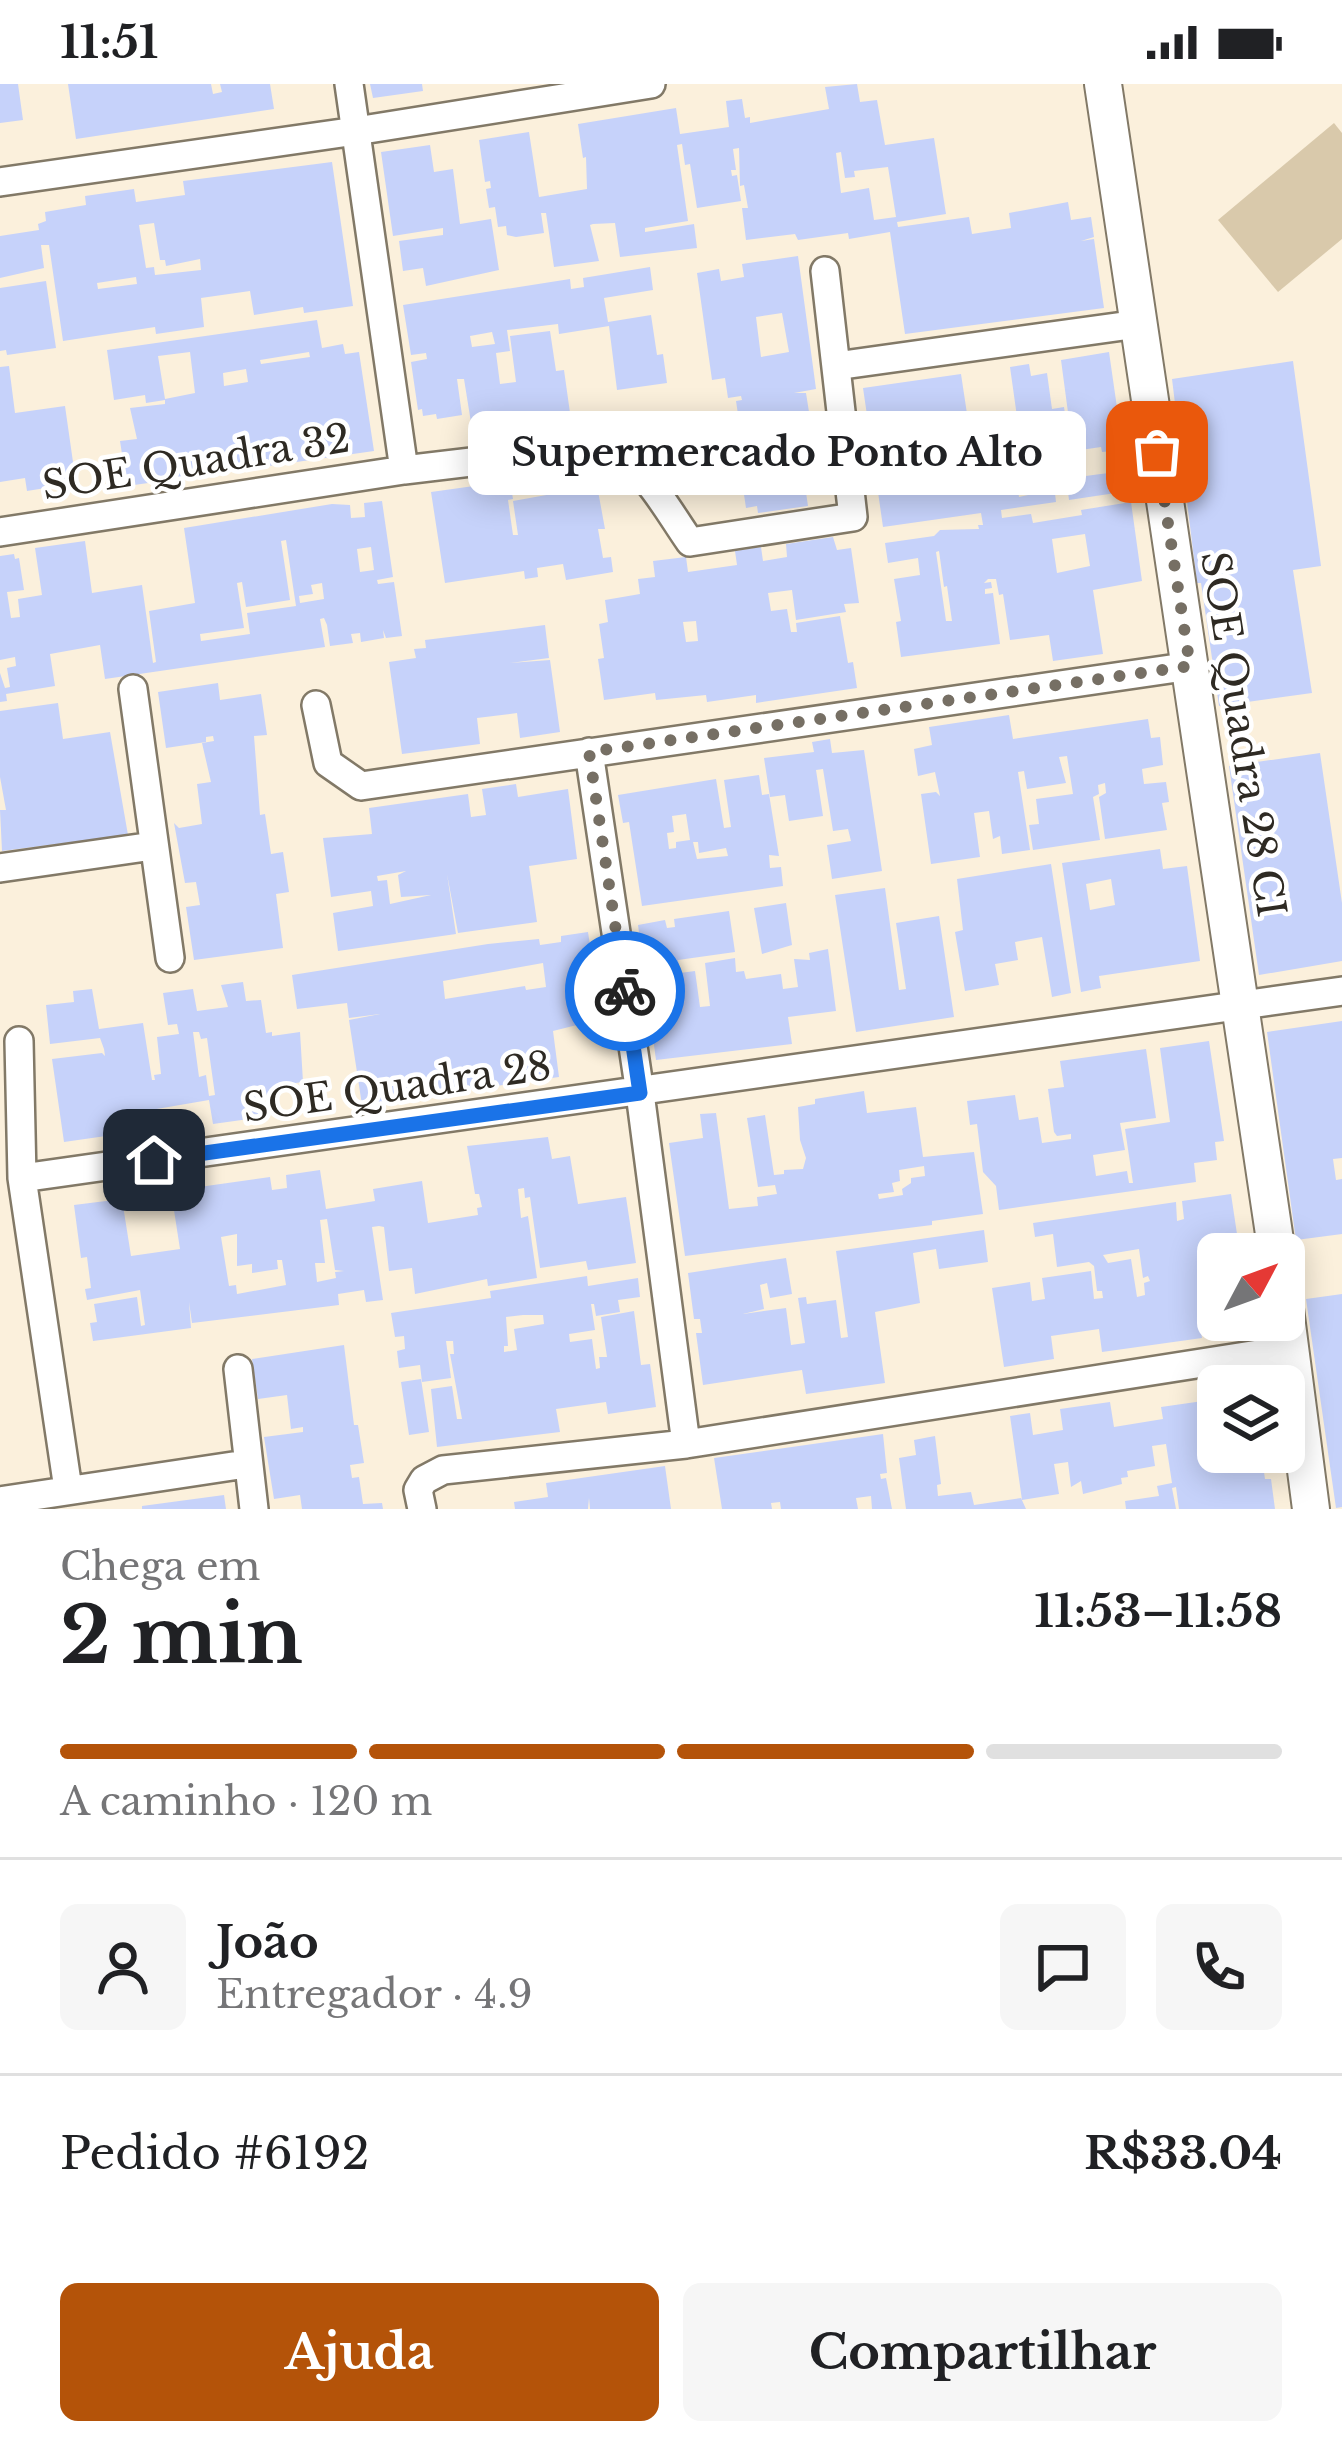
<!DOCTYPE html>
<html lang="pt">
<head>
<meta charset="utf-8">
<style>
	body { margin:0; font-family:"Libre Baskerville",serif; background:#f6f6f6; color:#202124; height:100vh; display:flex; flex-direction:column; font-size:45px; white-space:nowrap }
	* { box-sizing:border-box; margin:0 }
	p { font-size:39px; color:#757577 }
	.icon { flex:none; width:66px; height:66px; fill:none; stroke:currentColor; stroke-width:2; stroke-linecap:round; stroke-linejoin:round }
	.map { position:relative; height:1425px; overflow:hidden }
	.sheet { display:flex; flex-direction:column; background:#fff; flex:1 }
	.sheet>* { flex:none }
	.needle { width:78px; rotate:49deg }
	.tools { position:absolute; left:1197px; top:1149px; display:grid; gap:24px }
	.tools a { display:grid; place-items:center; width:108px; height:108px; border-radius:18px; background:#fff; box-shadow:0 6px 30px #0003; font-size:60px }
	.pin { position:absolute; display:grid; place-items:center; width:102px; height:102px; color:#fff; margin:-51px; border-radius:24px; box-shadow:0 6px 18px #0006 }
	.courier { position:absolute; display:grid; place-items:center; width:120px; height:120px; margin:-60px; border:9px solid #1a73e8; border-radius:50%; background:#fff; color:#222; box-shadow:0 3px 15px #0007 }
	.bubble { position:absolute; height:84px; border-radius:18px; background:#fff; box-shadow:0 6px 30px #0003; font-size:39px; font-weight:700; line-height:84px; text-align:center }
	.summary em { font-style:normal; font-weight:700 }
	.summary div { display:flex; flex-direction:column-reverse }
	.summary { display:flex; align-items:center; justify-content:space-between; height:204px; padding:0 60px }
	h1 { font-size:78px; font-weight:700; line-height:90px }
	.bar { display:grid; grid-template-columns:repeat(4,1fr); gap:18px 12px; align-content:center; height:144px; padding:0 60px }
	.bar i { height:15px; border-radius:9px; background:#e0e0e0 }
	.bar .on { background:#b45309 }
	.bar p { grid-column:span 4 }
	.line { display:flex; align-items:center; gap:30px; padding:0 60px; border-top:3px solid #e0e0e0 }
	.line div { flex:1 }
	.round { display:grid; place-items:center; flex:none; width:126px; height:126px; border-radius:18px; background:#f6f6f6 }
	.cta { display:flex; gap:24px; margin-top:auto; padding:24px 60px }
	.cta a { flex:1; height:138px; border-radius:18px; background:#b45309; color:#fff; font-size:48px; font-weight:700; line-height:138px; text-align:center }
	.cta a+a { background:#f6f6f6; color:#202124 }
	.status { display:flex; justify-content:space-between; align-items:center; height:84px; padding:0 60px; background:#fff; direction:ltr }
	.status svg { height:33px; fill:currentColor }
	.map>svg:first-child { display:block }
	.green { fill:#d9c9ab }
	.building { fill:#c6d2fa; fill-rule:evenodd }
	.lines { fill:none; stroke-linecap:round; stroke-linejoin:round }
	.minor-casing { stroke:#827967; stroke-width:32 }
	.tertiary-casing { stroke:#827967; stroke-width:40 }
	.minor { stroke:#fff; stroke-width:27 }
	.tertiary { stroke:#fff; stroke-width:36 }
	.done { stroke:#766f64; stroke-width:12; stroke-dasharray:0 21.6 }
	.route { stroke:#1a73e8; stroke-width:15 }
	.labels { text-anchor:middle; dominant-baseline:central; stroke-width:9; stroke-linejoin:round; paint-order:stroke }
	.street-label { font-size:39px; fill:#2e2a23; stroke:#fff }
</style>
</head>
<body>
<div class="status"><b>11:51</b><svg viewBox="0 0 49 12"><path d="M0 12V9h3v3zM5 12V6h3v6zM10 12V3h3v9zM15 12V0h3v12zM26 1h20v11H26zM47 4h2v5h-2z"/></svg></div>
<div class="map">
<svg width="1342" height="1425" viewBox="0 0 1342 1425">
	<rect width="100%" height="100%" fill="#fbf0dc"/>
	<path class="green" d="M1334,39L1342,49V155L1278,208L1218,136Z"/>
	<path class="building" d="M0,0H18L23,36L0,39Z
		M68,0H211L213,10L222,8L220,0H270L274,25L76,55Z
		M370,0H422L423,7L373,14Z
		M857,0L860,18L877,16L885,61L934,54L946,130L897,138L898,143L969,133L972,150L1011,144L1009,129L1068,118L1071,136L1091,133L1094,153L1081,157L1094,155L1104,224L905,250L890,148L849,155L848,149L798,156L795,150L746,156L742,124H748L744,101L740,102L739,64L733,65L736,86H731L732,92L737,91L741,117L697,124L690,80L685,81L682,60L677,61L688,137L645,144V148L694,140L697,164L620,173L615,139L593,140L590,141L599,177L554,183L546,129H541L544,149L516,153L507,151L506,142L498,143L495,123L489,124L486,105L491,104L490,97L485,98L479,56L529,48L539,113L587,105L586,73L583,74L578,40L676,24L680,50L729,43L726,17L742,15L745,34L750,33V39L829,25L825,3ZM841,68L845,94L855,93L854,87L888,83L896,133L874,136L869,104L841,109L836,69Z
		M430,61L434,88L453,85L460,140L491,135L499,186L426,202L423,184L403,187L399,157L443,151V144L393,152L381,68Z
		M332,78L353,222L304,229L303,223L254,231L250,207L201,214L204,243L156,250L155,243L63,257L49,161H41L44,184L0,194V152L39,146L38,140L46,137L45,128L86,121L85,112L134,105L136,118L185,111L183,97ZM154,139L160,176H165L166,182L200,175L201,186L155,191L154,183L146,184L139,141ZM136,193L137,200L98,205L97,199Z
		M798,172L816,305L794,309H806L812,347L822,346L827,385L803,388L808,422L758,429L757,422L746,424L736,357H742L736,317L742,316L741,312L728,314L725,294L712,296L697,189L719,185L721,197L744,193L742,180ZM782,229L789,268L761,273L756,233Z
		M650,183L653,206L604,214L608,238L651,231L657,271L663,270L667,299L617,306L609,242L559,250L558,240L507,246L510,267L496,269L500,300L516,298L510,252L550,247L556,287L564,286L571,336L473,351L464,295H457L462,331L437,335L436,330L423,332L422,325L418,326L411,278L427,275L426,269L411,271L403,221L570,195L571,205L584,203L583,194ZM492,248L495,260L472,263L470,252Z
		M46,197L56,264L7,271L6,266L0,267V204Z
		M317,236L322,264L343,260L345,270L359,268L374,367L127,402L120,357L137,355L130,324L165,320V316L146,319L145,311L114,316L107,266ZM190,268L195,309L165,315L158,272ZM309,268L310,273L261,280L260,276ZM246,285L248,298L224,302L223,289Z
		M1109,268L1129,407L1069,416L1068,408L1055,409L1056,418L1001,426L1002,434L1031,430L1033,439L1082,431L1081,426L1131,418L1142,497L1093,506L1103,570L1053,577L1049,551L1010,556L1003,510L999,511L996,495H988L984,499L991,498L992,504L985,505V510L993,509L1000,560L901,573L896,538L901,537L894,495L920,491L918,474L888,479L885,459L934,452L940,446L979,445L978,441H983L981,429L883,443L874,380L898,377L891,334L868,338L863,304L961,290L974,376L1013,370L1019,413L1028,411L1010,283L1029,280L1031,292L1047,289L1052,325L1064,323L1067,343H1071V348L1079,347L1077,334L1069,336L1061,276ZM933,333L939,376H948L934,379L933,371L924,372L919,335ZM1101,363L1102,368L1113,367L1116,388L1078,393L1074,367ZM1085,450L1090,482L1057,489L1052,455ZM939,467L944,503L947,502L952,537H946L936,468Z
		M1293,277L1321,482L1293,486L1312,609L1219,622L1201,499H1197L1172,295Z
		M9,282L15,329L65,322L76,399L27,407L25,394L0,398V283Z
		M594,385L605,445H598L603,474L611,473L613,488L566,496L563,480L537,484L538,493L525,495L524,487L445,499L431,408L510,397L513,415L508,416L513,451H518L513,417L552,410L549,391Z
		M382,417L393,493L377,496L378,500L394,498L402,552L386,554L383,546L384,554L361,558L360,549L351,550L353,559L330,562L327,541L324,534L320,535L325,563L105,595L100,561L50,570L55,602L6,610L7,617L0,618V589L5,604L10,603L7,584L16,582L15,573L0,576V472L14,470L15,475L19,474L24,506L7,508L11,534L20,533L18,515L42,511L35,464L85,457L92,509L142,501L153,579L156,578L149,527L195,519L184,444L332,420L350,421L351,434L365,433L364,419ZM286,456L296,522L247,529L250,550L201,557L200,550L244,544L237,499L242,498L246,523L290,516L281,457ZM371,463L374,486L360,488L357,465ZM322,499L324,515L300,519L299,512L313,510L311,501Z
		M833,453L837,466L851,464L859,519L844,520L846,528L796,536L792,506L768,509L771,527L787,525L791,548H797L796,539L840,532L848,579L853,578L857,604L756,619V611L707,618L706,611L656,616L655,609L604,616L598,575L604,574L599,540L608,538L605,516L640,510L638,495L655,493L653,477L686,473L688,488L737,481L735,467L761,463L763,477L787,473L786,460ZM696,537L698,557L686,558L683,538Z
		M545,541L549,574L510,579L550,576L560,648L520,654L517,629L477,634L480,660L402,670L389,578L416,574L414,565L426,564L425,556Z
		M218,599L220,616L261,610L267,651L254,652L260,731L265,730L271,770L283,768L289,808L276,810L283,864L194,876L186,823L200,821L196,798L185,799L174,739L179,744L202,740L197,700L211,698L202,659L214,657L213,652L206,653V658L166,664L158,608Z
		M58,619L63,655L110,648L128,751L2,767L0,726H6L0,693V627Z
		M1009,631L1013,655L1148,635L1151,654L1160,653L1163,681L1142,685L1144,700L1166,698L1169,718L1162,719L1167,746L1105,755L1099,713L1106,709L1105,699L1098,701L1099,710L1093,713L1100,756L1033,766L1029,741L1039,740L1036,715L1073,710L1067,672L1059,673L1066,699L1027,705L1024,687L1018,688L1030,766L1002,770L1000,752L993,755L989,727L974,729L980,773L931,780L921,710L936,708L940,712L935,688L918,692L914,665L932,661L929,643Z
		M830,655L832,669L864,666L882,787L832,795L827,761L851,757L848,745L833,747L823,685L816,686L823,732L789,737L785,711L770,713L764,674L814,668L812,658Z
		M1320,669L1342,819V877L1259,891L1229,682Z
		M759,691L762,711L769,710L779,772L769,771L770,784L781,783L783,802L642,822L629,738L623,739L618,711L716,695L724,744L731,743L724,696ZM686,730L690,756L676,758V764L669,765L667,749L674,748L672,732ZM693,758H698L699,769L726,764L728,772L697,775Z
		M516,700L518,713L568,705L577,775L529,782L537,838L458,849L447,790L456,850L338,867L333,829L373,822L371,807L331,813L323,754L372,750L369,724L468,710L471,733L486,731L482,705ZM406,787L398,791L401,813L431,811L390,820L387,796L378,797L377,792Z
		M1160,765L1163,785L1187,782L1200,877L1099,892L1101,904L1081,908L1062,779ZM1111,795L1115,821L1090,826L1086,800Z
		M1051,780L1071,909L1052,913L1042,853L1015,858L1018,876L995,880L999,901L965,907L955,848L963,846L957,795Z
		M885,804L899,906L906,905L896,839L939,832L954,933L856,948L835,811Z
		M786,819L792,861L762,870L754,824Z
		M729,827L735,868L678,876L680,889L695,887L700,923L710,922L705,879L735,874L736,888L744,887L746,895L781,890L783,905L798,903L794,875L810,876L809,869L828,865L836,927L788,933L792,960L656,976L638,841L665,836L667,844L675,843L674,835Z
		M588,848L601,935L553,947L559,993L362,1021L349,936L380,930L349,934L347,919L297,925L292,891L488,860L539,855L540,861L561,858V852ZM543,879L546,903L526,906L525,902L445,915L443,897Z
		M243,898L246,917L261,916L266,949L272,948V952L300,948L303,998L273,1002L275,1014L260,1016L263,1033L213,1040L209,1016L110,1033L113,1051L64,1058L52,975L102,969L105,972L104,965L100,954L50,960L46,921L74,918L73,907L92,905L99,945L143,939L152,996H155L154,991L161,990L157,953L179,950L177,940L168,941L163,909L193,905L197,927L228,923L221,901ZM193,948H199L201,955L207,954L215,1011L209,1012L206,991L199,993Z
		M1342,937V1074L1333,1075L1336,1096L1342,1095V1150L1296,1156L1267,948Z
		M1209,957L1224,1057L1215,1058L1217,1076L1194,1079L1196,1098L999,1126L996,1102L983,1088L977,1040L970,1041L967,1017L1015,1011L1019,1036L1038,1033L1042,1059L1071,1055V1050L1057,1052L1054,1048L1048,1005L1064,1003L1060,977L1146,965L1156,1034L1120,1039L1125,1066L1093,1071L1096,1092L1127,1087L1129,1099H1133L1125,1045L1170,1038L1160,964Z
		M864,1007L867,1029L916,1023L923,1073L974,1068L983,1130L932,1137V1141L685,1172L669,1059L703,1054L700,1030L716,1029L729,1125L758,1122L757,1113L777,1110L775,1101L758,1103L747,1034L765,1031L774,1091L784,1090V1086L803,1085L806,1074L800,1056L798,1023L815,1020V1015ZM924,1082L925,1092L911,1094V1099L902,1105L903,1111L879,1115L878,1110L894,1108L892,1099L900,1097L899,1086Z
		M548,1053L552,1075L570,1072L578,1120L626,1113L636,1179L588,1186L586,1177L540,1184L530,1113L525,1114L524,1104L518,1105L521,1134L528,1132L537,1194L488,1202L487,1195L415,1210L412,1184L389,1187L384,1143L379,1142L372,1143L383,1216L366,1218L364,1206L338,1210L339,1221L192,1239L189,1218L191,1244L93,1257L90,1239L97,1238L94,1220L137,1213L141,1242L145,1241L140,1206L87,1216L85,1205L91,1204L87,1173L81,1174L74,1121L122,1115L131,1172L180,1165L171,1107L270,1093L272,1106L287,1104L286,1091L320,1086L326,1125L375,1117L373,1105L422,1097L428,1139L478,1131L477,1124L482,1123L479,1110H475L467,1062ZM327,1135L335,1186L344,1187L335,1188L336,1194L317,1198L315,1179H325L320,1136ZM237,1150V1182L252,1180V1189L278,1185L277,1176H282L286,1201L237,1210L236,1201L229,1202L221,1153Z
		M1231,1110L1240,1170H1218V1236H1249L1251,1246L1216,1251L1213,1233L1199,1235L1202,1254L1102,1268L1099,1245L1051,1252L1054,1275L1004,1283L992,1204L1030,1198L1032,1217L1045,1215L1042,1194L1091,1187L1094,1215L1103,1214L1102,1207H1097L1094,1182L1089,1178L1057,1183L1053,1150L1035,1153L1033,1139L1176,1118L1177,1137L1184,1135L1182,1117ZM1139,1165L1143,1194L1148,1192L1150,1197L1144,1199L1145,1211L1137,1213L1131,1175L1108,1179L1103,1171Z
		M984,1146L988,1178L939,1185L936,1165L913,1169L920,1219L875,1228L885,1299L806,1310L802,1286L703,1301L696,1249H702L700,1235H694L688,1189L786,1174L792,1210L770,1214L767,1199L760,1201L764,1225L743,1230L786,1224L791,1261L805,1259L798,1214L806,1213L807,1220L836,1216L841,1254L848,1253L836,1167Z
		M587,1192L588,1202L638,1194L640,1213L618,1216L620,1228L596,1232L594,1220H591L595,1246L569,1250L570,1258L592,1255L596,1285L600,1284L599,1273H607L601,1233L634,1227L641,1281L650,1280L656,1323L608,1330L606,1318L556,1325L560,1348L437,1363L431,1305L452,1302L457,1335H462L450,1270H454L453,1257H446L451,1294L422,1298L420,1281L399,1284L397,1267L405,1265L404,1252L395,1253L391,1229L491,1214L490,1207ZM523,1231H543L544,1240L514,1245L517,1266L504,1268V1262H508L506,1233Z
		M1342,1210V1423L1336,1424L1306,1215Z
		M344,1261L354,1341H358L364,1379L350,1381L352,1394L359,1393L363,1420L382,1419L383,1425H302L300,1411L274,1415L264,1353L303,1348V1343L291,1345L287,1311L258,1315L252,1275Z
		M421,1295L429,1348L409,1351L401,1298Z
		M1210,1316L1212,1327L1218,1326V1368H1261L1265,1395H1271L1275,1425H1179L1176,1403L1172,1404L1176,1425H1126L1125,1417L1159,1412L1157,1402L1172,1399L1166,1360L1152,1362L1155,1382L1127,1387L1128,1393L1121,1394L1122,1400L1083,1410L1081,1397L1071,1403L1068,1378L1054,1380L1059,1410L1022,1416L1010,1332L1030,1329L1033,1351L1063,1346L1060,1325L1110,1318L1114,1343L1163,1335L1161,1323Z
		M883,1350L887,1389L880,1390L881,1395L886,1394L892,1425H872L871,1412L856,1414L858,1425H781L780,1418L771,1419L772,1425H722L714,1374Z
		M935,1352L941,1400L937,1401L938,1412L971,1408L974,1421L1021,1414L1026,1425H906L899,1374L916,1371L914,1356Z
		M665,1382L671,1425H590L589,1414L588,1425H515L514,1418L548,1413L546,1399Z
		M224,1411L226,1425H142V1422Z"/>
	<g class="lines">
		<g class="minor-casing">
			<path id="minor" d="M349,0L404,386
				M0,98L356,47L651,0
				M836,282L1138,240
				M0,448L404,386L605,362C645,381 666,424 690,458L853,433L825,187
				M133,605L170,874
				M316,621L328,679L361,702L1191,582
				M589,668L640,1009L686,1360
				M0,784L153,762
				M19,957L22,1094L68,1405
				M22,1094L1342,907
				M238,1285L254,1425
				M0,1417L246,1380
				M422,1425L418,1406L424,1396L443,1386L686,1360L1291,1265"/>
		</g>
		<g class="tertiary-casing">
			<path id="tertiary" d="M1103,0L1277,1170
				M1284,1217L1311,1425"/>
		</g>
		<use href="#minor" class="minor"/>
		<use href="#tertiary" class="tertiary"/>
	</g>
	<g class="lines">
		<path class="done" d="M625,907L589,668L1190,582L1157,368"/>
		<path class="route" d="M154,1076L640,1009L625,907"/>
	</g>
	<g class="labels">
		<g class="street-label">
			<text transform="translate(196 378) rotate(-9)">SOE Quadra 32</text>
			<text transform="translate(1243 650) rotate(81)">SOE Quadra 28 CI</text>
			<text transform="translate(397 1003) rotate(-8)">SOE Quadra 28</text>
		</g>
	</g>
</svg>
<div class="tools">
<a><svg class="needle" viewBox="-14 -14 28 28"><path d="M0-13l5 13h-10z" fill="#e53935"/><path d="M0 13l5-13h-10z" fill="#757577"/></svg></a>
<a><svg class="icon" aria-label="layers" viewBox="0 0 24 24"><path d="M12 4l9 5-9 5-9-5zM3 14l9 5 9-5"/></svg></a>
</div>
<div class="pin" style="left:1157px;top:368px;background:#ea580c"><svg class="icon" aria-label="bag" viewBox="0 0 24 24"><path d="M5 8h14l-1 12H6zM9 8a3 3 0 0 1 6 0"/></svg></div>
<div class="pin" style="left:154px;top:1076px;background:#1f2937"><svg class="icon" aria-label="home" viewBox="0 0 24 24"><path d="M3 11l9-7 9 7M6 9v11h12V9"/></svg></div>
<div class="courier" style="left:625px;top:907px"><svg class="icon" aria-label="bike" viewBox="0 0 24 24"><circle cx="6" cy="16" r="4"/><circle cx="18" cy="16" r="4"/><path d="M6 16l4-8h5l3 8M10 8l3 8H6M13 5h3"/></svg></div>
<div class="bubble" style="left:468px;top:327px;width:618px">Supermercado Ponto Alto</div>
</div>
<section class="sheet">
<div class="summary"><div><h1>2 min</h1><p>Chega em</p></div><em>11:53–11:58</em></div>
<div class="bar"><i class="on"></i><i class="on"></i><i class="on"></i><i></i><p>A caminho · 120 m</p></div>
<div class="line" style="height:216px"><a class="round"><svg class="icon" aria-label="person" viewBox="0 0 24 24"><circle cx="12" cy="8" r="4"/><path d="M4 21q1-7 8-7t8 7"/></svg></a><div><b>João</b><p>Entregador · 4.9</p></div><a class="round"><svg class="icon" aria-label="chat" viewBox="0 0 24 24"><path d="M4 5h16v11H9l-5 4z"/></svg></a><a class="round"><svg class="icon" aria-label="phone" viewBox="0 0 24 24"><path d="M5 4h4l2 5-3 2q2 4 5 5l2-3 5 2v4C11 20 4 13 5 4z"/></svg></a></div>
<div class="line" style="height:156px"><div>Pedido #6192</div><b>R$33.04</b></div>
<div class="cta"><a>Ajuda</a><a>Compartilhar</a></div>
</section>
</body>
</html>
